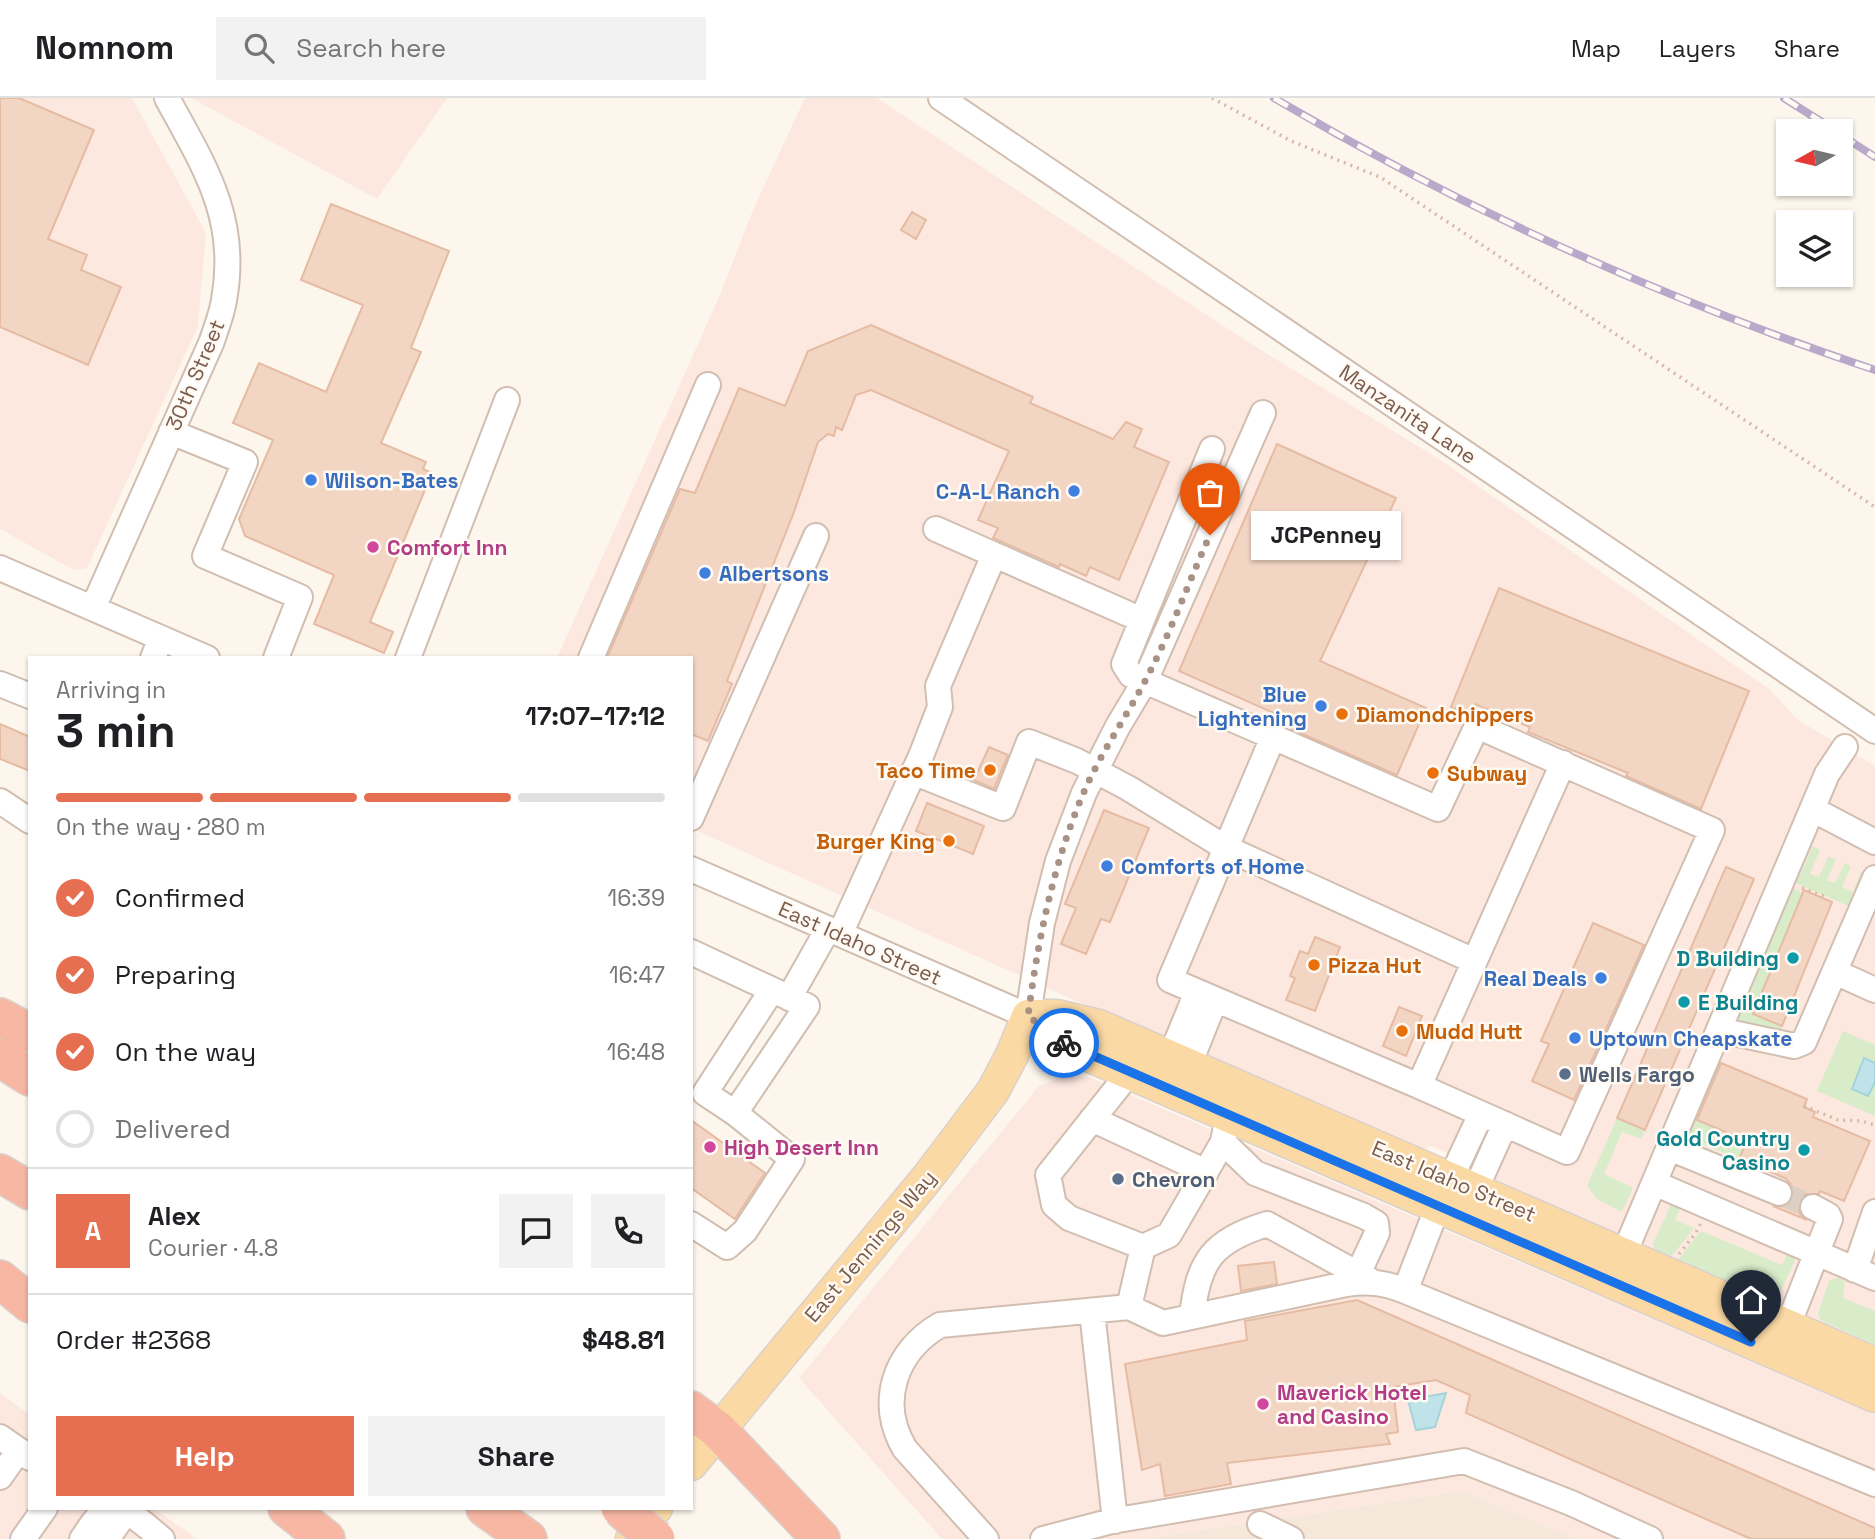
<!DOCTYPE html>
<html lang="en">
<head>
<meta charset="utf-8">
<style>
	body { margin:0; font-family:"Space Grotesk",sans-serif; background:#f2f2f2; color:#202124; height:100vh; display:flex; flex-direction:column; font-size:26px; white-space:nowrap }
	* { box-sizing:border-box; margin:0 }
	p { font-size:23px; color:#757577 }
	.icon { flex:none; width:38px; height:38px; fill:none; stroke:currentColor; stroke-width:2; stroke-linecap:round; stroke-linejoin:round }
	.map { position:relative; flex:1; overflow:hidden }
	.sheet { position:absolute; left:28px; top:558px; width:665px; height:854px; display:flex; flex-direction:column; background:#fff; border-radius:0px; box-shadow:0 2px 5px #0004 }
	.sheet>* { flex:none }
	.needle { width:46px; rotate:262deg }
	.fabs { position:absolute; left:1776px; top:21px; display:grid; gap:14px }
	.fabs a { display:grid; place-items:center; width:77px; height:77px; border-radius:0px; background:#fff; box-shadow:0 2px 5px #0004; font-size:35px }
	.pin { position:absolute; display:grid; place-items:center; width:60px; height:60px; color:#fff; margin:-72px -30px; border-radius:50% 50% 50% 0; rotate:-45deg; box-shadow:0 0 7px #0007 }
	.pin .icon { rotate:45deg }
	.courier { position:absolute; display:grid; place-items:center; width:70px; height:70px; margin:-35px; border:5px solid #1a73e8; border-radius:50%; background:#fff; color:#222; box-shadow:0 2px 9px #0007 }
	.bubble { position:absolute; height:49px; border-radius:0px; background:#fff; box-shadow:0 2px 5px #0004; font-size:23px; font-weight:700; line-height:49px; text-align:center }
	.headline em { font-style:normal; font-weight:700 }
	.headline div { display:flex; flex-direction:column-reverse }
	.headline { display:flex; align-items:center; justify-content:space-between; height:119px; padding:0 28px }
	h1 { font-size:46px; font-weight:700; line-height:52px }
	.bar { display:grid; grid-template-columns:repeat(4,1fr); gap:10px 7px; align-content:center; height:84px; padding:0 28px }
	.bar i { height:9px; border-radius:5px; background:#e0e0e0 }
	.bar .active { background:#e76f51 }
	.bar p { grid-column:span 4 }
	.line { display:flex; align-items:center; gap:18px; padding:0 28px; border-top:2px solid #e0e0e0 }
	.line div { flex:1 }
	.round { display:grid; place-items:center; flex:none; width:74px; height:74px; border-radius:0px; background:#f2f2f2 }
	ol { padding:0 28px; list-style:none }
	li { display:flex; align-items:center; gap:21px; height:77px }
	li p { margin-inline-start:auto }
	li .icon { padding:7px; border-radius:50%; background:#e76f51; color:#fff; stroke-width:4 }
	li:last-child { color:#757577 }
	li i { width:38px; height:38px; border:4px solid #e0e0e0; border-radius:50% }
	.cta { display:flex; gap:14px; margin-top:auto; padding:14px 28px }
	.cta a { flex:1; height:80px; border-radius:0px; background:#e76f51; color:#fff; font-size:28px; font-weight:700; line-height:80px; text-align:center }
	.cta a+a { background:#f2f2f2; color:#202124 }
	header { display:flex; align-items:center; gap:42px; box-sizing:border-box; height:98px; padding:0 35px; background:#fff; border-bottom:2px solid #e0e0e0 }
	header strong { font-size:33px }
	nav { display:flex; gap:38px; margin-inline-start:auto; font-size:24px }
	.search { width:490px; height:63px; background:#f2f2f2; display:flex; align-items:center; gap:18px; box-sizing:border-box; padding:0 24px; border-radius:0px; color:#757577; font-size:26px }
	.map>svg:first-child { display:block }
	.residential { fill:#f5e8da }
	.commercial { fill:#fde8e0 }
	.green { fill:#d8ecc9 }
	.water { fill:#bfe3e8; stroke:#a5d3da; stroke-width:2 }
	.building { fill:#f3d5c3; stroke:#e6bba3; stroke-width:2 }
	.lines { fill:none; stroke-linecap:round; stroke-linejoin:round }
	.minor-tunnel { stroke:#dcd0c4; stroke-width:24; stroke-dasharray:24 12; stroke-linecap:butt }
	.minor-casing { stroke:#d1beb0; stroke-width:28 }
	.major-casing { stroke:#dad1cd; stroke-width:35 }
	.highway-casing { stroke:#dad1cd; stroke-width:40 }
	.path { stroke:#d9b8a5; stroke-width:3.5; stroke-dasharray:2 5; stroke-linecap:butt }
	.minor { stroke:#fff; stroke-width:24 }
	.major { stroke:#fbd9a5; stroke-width:32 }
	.highway { stroke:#f7b7a3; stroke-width:37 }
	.rail-casing { stroke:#b9a8c9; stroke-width:8 }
	.rail { stroke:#fffaf3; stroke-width:5; stroke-dasharray:16; stroke-linecap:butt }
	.highway-bridge-casing { stroke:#dad1cd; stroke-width:40; stroke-linecap:butt }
	.highway-bridge { stroke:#f7b7a3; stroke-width:37 }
	.done { stroke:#a89285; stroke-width:7; stroke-dasharray:0 12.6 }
	.route { stroke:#1a73e8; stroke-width:9 }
	.shop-dot { fill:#3f7fe0; stroke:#fffaf3; stroke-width:2.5 }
	.hotel-dot { fill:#d1479c; stroke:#fffaf3; stroke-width:2.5 }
	.food-dot { fill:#e8710a; stroke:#fffaf3; stroke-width:2.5 }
	.culture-dot { fill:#0f9aa8; stroke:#fffaf3; stroke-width:2.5 }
	.service-dot { fill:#5c6f8a; stroke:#fffaf3; stroke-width:2.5 }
	.labels { text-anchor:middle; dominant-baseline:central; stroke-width:5; stroke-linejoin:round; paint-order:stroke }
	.street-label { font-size:21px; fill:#7a5c4d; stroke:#fffaf3 }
	.shop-label { font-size:21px; font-weight:bold; fill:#366cbe; stroke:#fffaf3; text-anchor:start }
	.hotel-label { font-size:21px; font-weight:bold; fill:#b23c85; stroke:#fffaf3; text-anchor:start }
	.food-label { font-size:21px; font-weight:bold; fill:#c56008; stroke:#fffaf3; text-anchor:start }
	.culture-label { font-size:21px; font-weight:bold; fill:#0d838f; stroke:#fffaf3; text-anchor:end }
	.service-label { font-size:21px; font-weight:bold; fill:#4e5e75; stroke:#fffaf3; text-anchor:start }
</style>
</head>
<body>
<header>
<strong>Nomnom</strong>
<div class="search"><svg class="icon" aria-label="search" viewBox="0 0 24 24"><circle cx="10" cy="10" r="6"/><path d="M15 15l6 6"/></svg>Search here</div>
<nav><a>Map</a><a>Layers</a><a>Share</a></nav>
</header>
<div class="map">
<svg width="1875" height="1441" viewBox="0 0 1875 1441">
	<rect width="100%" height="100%" fill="#fdf6ec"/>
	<path class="residential" d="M1462,1393L1577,1441H1141Z"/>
	<path class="commercial" d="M0,0H132L206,135L198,228L87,470L74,472L0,431Z
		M191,0H447L377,101Z
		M805,0H877L1248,244L1442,363L1769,591L1798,622L1875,668V1247L1488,1082L1474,1075L1471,1065L1431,1048L1420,1053L1210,961L1207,950L1171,941L1163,942L691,730V560H557L720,197L753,112Z
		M1064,978L1089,979L1875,1317V1441H1577L1462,1393L1141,1441H942L799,1280L1039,988Z
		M0,1295L30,1317V1410L155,1411L197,1441H0Z"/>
	<path class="green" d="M1813,748L1820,752L1810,776L1819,779L1828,759L1836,761L1827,782L1835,785L1845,765L1851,768L1842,789L1853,794L1861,774L1867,777L1855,811L1796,785Z
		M1792,790L1803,795L1754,915L1782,928L1781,934L1733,927Z
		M1843,933L1875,947V1018L1817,993Z
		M1717,964L1721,965L1747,1043L1739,1061L1685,1039Z
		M1617,1020L1645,1032L1641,1041L1622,1034L1604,1076L1633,1090L1622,1114L1597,1101L1587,1088Z
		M1671,1106L1680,1111L1675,1122L1694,1130L1672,1158L1655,1152L1653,1146Z
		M1701,1133L1782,1167L1792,1146L1801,1150L1778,1198L1771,1202L1678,1162Z
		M1838,1179L1845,1183L1843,1200L1875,1213V1247L1820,1222L1818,1215L1829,1183Z"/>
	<path class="water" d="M1864,960L1875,965V984L1868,998L1852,991Z
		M1446,1295L1435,1329L1416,1332L1408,1302Z"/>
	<path class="building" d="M0,0H19L94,32L48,141L87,157L81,172L121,189L88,267L0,229Z
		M331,106L449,153L411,250L421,254L381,345L426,364L423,371L432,375L370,524L393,534L384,555L314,526L334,477L245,438L239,421L273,342L233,325L259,265L326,294L363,207L301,182Z
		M912,114L926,122L916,141L901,132Z
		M871,227L1033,299L1030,305L1113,341L1126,324L1142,331L1134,349L1169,364L1119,482L1090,469L1086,478L1060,466L1059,469L993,440L998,430L978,422L1009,353L871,292L856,297L842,332L836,329L834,338L828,336L818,344L794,414L727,583L732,586L708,643L691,636V560H607L680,391L695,395L739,290L785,308L808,253Z
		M1277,346L1396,400L1320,563L1426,610L1397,677L1291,631L1294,624L1179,573Z
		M1499,490L1749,593L1701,711L1626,678L1628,675L1528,634L1530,629L1475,606L1472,614L1468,616L1451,609Z
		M0,626L30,639V673L0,661Z
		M989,649L1008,657L994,691L974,682Z
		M927,705L984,728L973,756L916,733Z
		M1104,712L1149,730L1110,824L1101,821L1086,856L1061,846L1076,810L1065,806Z
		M1726,769L1754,781L1645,1032L1617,1020Z
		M1804,792L1832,804L1782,928L1753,916Z
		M1593,825L1644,847L1574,1002L1532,983L1549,946L1541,943Z
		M1315,839L1340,849L1315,913L1286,902L1295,880L1290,878L1300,853L1308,856Z
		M1399,909L1422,918L1406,958L1383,948Z
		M1721,965L1807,1001L1804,1009L1815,1014L1813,1019L1870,1043L1844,1103L1820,1093L1819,1096H1806L1800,1101L1798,1109L1800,1116L1807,1122L1775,1109L1788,1107L1792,1101L1794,1094L1790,1085L1785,1080L1739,1061L1747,1043L1697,1022Z
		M691,1022L765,1075L735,1121L691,1090Z
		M1274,1164L1277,1186L1241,1193L1238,1168Z
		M1357,1202L1875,1430V1441H1751L1466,1315L1470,1297L1436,1282L1393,1289L1398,1334L1386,1336L1390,1346L1227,1365L1231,1386L1165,1398L1160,1366L1142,1372L1125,1266L1247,1242L1245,1223Z"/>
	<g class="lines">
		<path class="minor-tunnel" d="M1779,1095L1813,1109"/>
		<g class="minor-casing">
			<path id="minor" d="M941,0L1875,633
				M171,334L245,364L205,458L300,499L276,560
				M1212,351L1124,566L1131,577L1438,711L1477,628L1712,732L1567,1054L1419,988L1563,665
				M936,431L1142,522
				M0,470L207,560
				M93,510L212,243C216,230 222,216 224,202C239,120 204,68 167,0
				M153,560L161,540
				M408,560L507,302
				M591,560L708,287
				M0,586L30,598
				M1273,639L1170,882L1419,988
				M913,674L1003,710L1029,644L1077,663L1128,690L1226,750L1474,863
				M0,703L30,723
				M1812,711L1875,744
				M691,720L816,438
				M691,771L1028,918L1042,825L1058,763L1084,695L1118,628L1145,583L1263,315
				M840,836L921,658L940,609L938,588L994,457
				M691,854L807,908L735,1015L792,1061L745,1133L727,1149L691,1126
				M1835,874L1875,892
				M789,900L828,831
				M1719,932L1794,948L1804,944L1875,780
				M1164,974L1197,894
				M1129,975L1048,1077L1054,1107L1069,1120L1143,1149
				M1183,982L1215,902
				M735,1015L705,995L772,892
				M1228,1018L1223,1044L1255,1075L1364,1118L1376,1125L1377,1135L1358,1176
				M1092,1021L1206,1074
				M1669,1050L1779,1095
				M1654,1085L1875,1180
				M1469,1106L1505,1026
				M1618,1170L1827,676L1845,649
				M1855,1172L1875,1114
				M1405,1193L1438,1108L1481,1016
				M1129,1209L1143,1149L1169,1137L1223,1044
				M1092,1213L1115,1423
				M1192,1219C1198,1162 1213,1143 1267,1126L1371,1183
				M1781,1245L1830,1121L1828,1117L1813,1109
				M0,1339L30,1360
				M0,1379L19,1352
				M1260,1426L1291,1441
				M23,1441L45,1410
				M82,1441C88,1433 95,1419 104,1415C124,1403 148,1430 162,1441
				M107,1441L126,1414
				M986,1441L905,1351C877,1305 895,1253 940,1227L1129,1209L1163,1225L1346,1186C1368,1183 1384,1184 1405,1193L1875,1386
				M1043,1441L1112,1423L1464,1363L1571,1405L1650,1441"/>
		</g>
		<g class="major-casing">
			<path id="major" d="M1028,918L1061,943L1088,957L1875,1298
				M1028,918H1057L1099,928L1875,1266
				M691,1366L928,1079L993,993L1012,957L1028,918
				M632,1441L656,1410"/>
		</g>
		<g class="highway-casing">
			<path id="highway" d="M0,919L30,935
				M0,960L30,979
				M0,1075L30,1093
				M0,1181L30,1206
				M691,1312L718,1332L821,1441
				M287,1410L326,1441
				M485,1410L528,1441"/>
		</g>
		<path class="path" d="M1212,0L1291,43L1380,79L1875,409
			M1802,790L1826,799
			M1804,1008L1838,1022L1861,1023L1875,1027
			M1679,1156L1695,1136L1701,1125"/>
		<use href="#minor" class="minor"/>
		<use href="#major" class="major"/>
		<use href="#highway" class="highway"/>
		<g class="rail-casing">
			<path id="rail" d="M1274,0C1464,112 1666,202 1875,272
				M1784,0L1836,33
				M1841,37L1875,59"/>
		</g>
		<use href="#rail" class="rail"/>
		<g class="highway-bridge-casing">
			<path id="highway-bridge" d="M620,1410L656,1441"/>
		</g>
		<use href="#highway-bridge" class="highway-bridge"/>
	</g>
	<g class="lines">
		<path class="done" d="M1064,945L1028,918C1038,842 1053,767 1083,696C1100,656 1125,621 1145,583C1170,537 1188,485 1210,437"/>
		<path class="route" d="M1064,945L1751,1244"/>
	</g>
	<g class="shop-dot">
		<circle cx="311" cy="382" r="7"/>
		<circle cx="1074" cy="393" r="7"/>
		<circle cx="705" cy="475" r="7"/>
		<circle cx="1321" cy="608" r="7"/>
		<circle cx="1107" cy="768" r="7"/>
		<circle cx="1601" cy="880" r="7"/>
		<circle cx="1575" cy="940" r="7"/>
	</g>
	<g class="hotel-dot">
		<circle cx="373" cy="449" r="7"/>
		<circle cx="710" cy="1049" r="7"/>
		<circle cx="1263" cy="1306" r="7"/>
	</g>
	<g class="food-dot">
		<circle cx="1342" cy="616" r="7"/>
		<circle cx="990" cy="672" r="7"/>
		<circle cx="1433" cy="675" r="7"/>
		<circle cx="949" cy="743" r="7"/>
		<circle cx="1314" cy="867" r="7"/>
		<circle cx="1402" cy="933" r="7"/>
	</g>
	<g class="culture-dot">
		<circle cx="1793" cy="860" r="7"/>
		<circle cx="1684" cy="904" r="7"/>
		<circle cx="1804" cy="1052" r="7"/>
	</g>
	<g class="service-dot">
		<circle cx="1565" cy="976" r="7"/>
		<circle cx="1118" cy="1081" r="7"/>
	</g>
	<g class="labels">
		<g class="street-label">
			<text transform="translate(195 277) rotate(-67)">30th Street</text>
			<text transform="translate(1408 316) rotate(34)">Manzanita Lane</text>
			<text transform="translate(860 845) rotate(24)">East Idaho Street</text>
			<text transform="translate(1454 1083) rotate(23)">East Idaho Street</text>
			<text transform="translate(870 1148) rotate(-50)">East Jennings Way</text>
		</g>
		<g class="shop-label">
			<text x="325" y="382">Wilson-Bates</text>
			<text x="1060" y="393" text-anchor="end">C-A-L Ranch</text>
			<text x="719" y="475">Albertsons</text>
			<text x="1307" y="596" text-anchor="end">Blue<tspan x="1307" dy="24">Lightening</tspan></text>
			<text x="1121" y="768">Comforts of Home</text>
			<text x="1587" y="880" text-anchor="end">Real Deals</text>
			<text x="1589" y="940">Uptown Cheapskate</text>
		</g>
		<g class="hotel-label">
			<text x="387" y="449">Comfort Inn</text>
			<text x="724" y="1049">High Desert Inn</text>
			<text x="1277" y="1294">Maverick Hotel<tspan x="1277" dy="24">and Casino</tspan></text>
		</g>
		<g class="food-label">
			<text x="1356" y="616">Diamondchippers</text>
			<text x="976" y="672" text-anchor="end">Taco Time</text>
			<text x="1447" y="675">Subway</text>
			<text x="935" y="743" text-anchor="end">Burger King</text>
			<text x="1328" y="867">Pizza Hut</text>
			<text x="1416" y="933">Mudd Hutt</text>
		</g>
		<g class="culture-label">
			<text x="1779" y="860">D Building</text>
			<text x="1698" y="904" text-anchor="start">E Building</text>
			<text x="1790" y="1040">Gold Country<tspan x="1790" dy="24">Casino</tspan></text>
		</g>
		<g class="service-label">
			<text x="1579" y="976">Wells Fargo</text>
			<text x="1132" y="1081">Chevron</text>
		</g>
	</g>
</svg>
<div class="fabs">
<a><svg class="needle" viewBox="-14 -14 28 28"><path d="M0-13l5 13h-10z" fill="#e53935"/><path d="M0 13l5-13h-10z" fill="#757577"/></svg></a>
<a><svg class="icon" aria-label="layers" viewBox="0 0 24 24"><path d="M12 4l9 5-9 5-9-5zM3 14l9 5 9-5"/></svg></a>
</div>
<div class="pin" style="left:1210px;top:437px;background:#ea580c"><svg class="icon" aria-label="bag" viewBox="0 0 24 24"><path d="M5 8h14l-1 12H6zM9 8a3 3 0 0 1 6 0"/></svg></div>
<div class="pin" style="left:1751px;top:1244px;background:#1f2937"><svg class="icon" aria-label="home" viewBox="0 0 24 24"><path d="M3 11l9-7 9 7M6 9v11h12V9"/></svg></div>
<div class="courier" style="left:1064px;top:945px"><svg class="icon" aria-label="bike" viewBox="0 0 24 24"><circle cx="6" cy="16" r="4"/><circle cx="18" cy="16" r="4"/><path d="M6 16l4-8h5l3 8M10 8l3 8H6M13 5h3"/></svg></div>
<div class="bubble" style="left:1251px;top:413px;width:150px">JCPenney</div>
<section class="sheet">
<div class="headline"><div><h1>3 min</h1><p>Arriving in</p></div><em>17:07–17:12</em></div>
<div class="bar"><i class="active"></i><i class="active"></i><i class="active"></i><i></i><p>On the way · 280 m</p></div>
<ol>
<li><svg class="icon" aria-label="check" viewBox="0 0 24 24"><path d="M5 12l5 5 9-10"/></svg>Confirmed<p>16:39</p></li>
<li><svg class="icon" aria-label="check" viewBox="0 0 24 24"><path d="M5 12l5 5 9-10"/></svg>Preparing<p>16:47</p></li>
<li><svg class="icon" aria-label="check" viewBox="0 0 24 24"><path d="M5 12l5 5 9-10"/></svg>On the way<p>16:48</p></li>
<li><i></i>Delivered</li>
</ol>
<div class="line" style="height:126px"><b class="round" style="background:#e76f51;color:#fff">A</b><div><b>Alex</b><p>Courier · 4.8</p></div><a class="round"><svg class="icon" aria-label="chat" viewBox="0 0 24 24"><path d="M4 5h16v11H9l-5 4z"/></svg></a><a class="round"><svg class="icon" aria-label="phone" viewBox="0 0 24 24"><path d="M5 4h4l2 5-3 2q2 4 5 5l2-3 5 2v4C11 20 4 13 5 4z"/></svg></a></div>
<div class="line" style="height:91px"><div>Order #2368</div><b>$48.81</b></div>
<div class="cta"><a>Help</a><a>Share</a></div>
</section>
</div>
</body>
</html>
